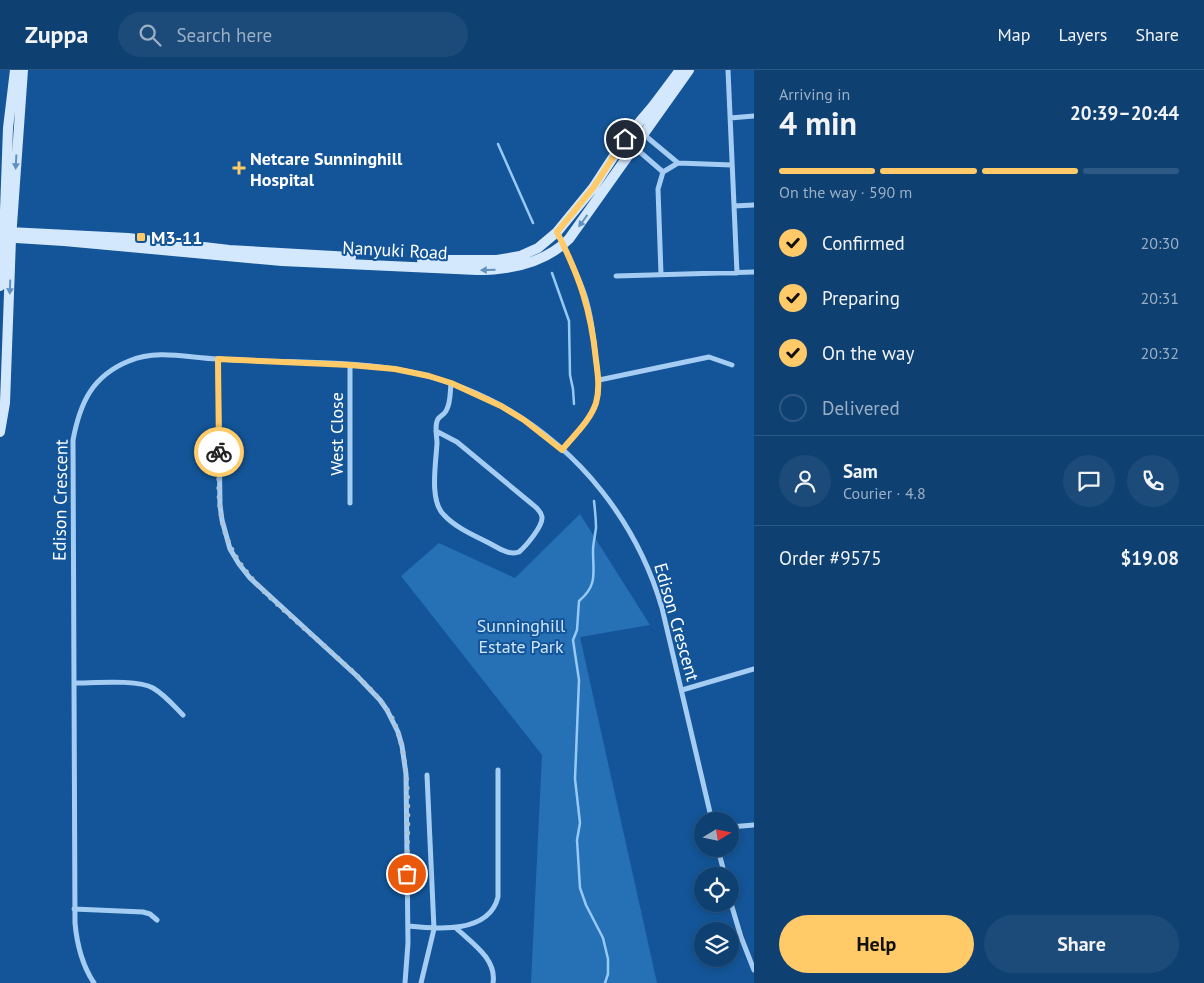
<!DOCTYPE html>
<html lang="en">
<head>
<meta charset="utf-8">
<style>
	body { margin:0; font-family:"PT Sans",sans-serif; background:#1c4b7a; color:#f1f3f6; height:100vh; display:flex; flex-direction:column; font-size:19px; white-space:nowrap }
	* { box-sizing:border-box; margin:0 }
	p { font-size:16px; color:#9bafc4 }
	.icon { flex:none; width:28px; height:28px; fill:none; stroke:currentColor; stroke-width:2; stroke-linecap:round; stroke-linejoin:round }
	.map { position:relative; flex:1; overflow:hidden }
	.drawer { display:flex; flex-direction:column; background:#0e4072; width:450px }
	.drawer>* { flex:none }
	.needle { width:32px; rotate:80deg }
	.controls { position:absolute; left:694px; top:742px; display:grid; gap:10px }
	.controls a { display:grid; place-items:center; width:45px; height:45px; border-radius:50%; background:#0e4072; box-shadow:0 2px 8px #0003,0 0 0 1px #2e5984; font-size:25px }
	.pin { position:absolute; display:grid; place-items:center; width:42px; height:42px; color:#fff; margin:-21px; border:2px solid #fff; border-radius:50%; box-shadow:0 1px 5px #0007 }
	.courier { position:absolute; display:grid; place-items:center; width:50px; height:50px; margin:-25px; border:4px solid #ffca67; border-radius:50%; background:#fff; color:#222; box-shadow:0 1px 6px #0007 }
	.overview em { font-style:normal; font-weight:800 }
	.overview div { display:flex; flex-direction:column-reverse }
	.overview { display:flex; align-items:center; justify-content:space-between; height:85px; padding:0 25px }
	h1 { font-size:32px; font-weight:800; line-height:38px }
	.bar { display:grid; grid-template-columns:repeat(4,1fr); gap:8px 5px; align-content:center; height:60px; padding:0 25px }
	.bar i { height:6px; border-radius:4px; background:#2e5984 }
	.bar .on { background:#ffca67 }
	.bar p { grid-column:span 4 }
	.line { display:flex; align-items:center; gap:12px; padding:0 25px; border-top:1px solid #2e5984 }
	.line div { flex:1 }
	.round { display:grid; place-items:center; flex:none; width:52px; height:52px; border-radius:26px; background:#1c4b7a }
	ol { padding:0 25px; list-style:none }
	li { display:flex; align-items:center; gap:15px; height:55px }
	li p { margin-inline-start:auto }
	li .icon { padding:5px; border-radius:50%; background:#ffca67; color:#111; stroke-width:4 }
	li:last-child { color:#9bafc4 }
	li i { width:28px; height:28px; border:2px solid #2e5984; border-radius:50% }
	.action { display:flex; gap:10px; margin-top:auto; padding:10px 25px }
	.action a { flex:1; height:58px; border-radius:30px; background:#ffca67; color:#111; font-size:20px; font-weight:800; line-height:58px; text-align:center }
	.action a+a { background:#1c4b7a; color:#f1f3f6 }
	header { display:flex; align-items:center; gap:30px; box-sizing:border-box; height:70px; padding:0 25px; background:#0e4072; border-bottom:1px solid #2e5984 }
	header strong { font-size:24px }
	nav { display:flex; gap:28px; margin-inline-start:auto; font-size:18px }
	.search { width:350px; height:45px; background:#1c4b7a; display:flex; align-items:center; gap:12px; box-sizing:border-box; padding:0 18px; border-radius:28px; color:#9bafc4; font-size:19px }
	main { display:flex; flex:1; min-height:0 }
	.map>svg:first-child { display:block }
	.green { fill:#2670b6 }
	.lines { fill:none; stroke-linecap:round; stroke-linejoin:round }
	.stream { stroke:#97c9f6; stroke-width:2.5 }
	.street { stroke:#a5cdf3; stroke-width:5 }
	.secondary { stroke:#d4e8fd; stroke-width:10 }
	.oneway { fill:#6090c0 }
	.done { stroke:#acc4db; stroke-width:5; stroke-dasharray:0 9 }
	.route { stroke:#ffca67; stroke-width:6 }
	.poi-dot { fill:#ffca67; stroke:#135598; stroke-width:2 }
	.labels { text-anchor:middle; dominant-baseline:central; stroke-width:4; stroke-linejoin:round; paint-order:stroke }
	.poi-label { font-size:18px; font-weight:bold; fill:#fff; stroke:#135598; text-anchor:start }
	.street-label { font-size:18px; fill:#fff; stroke:#135598 }
	.park-label { font-size:18px; fill:#cde6fd; stroke:#135598 }
</style>
</head>
<body>
<header>
<strong>Zuppa</strong>
<div class="search"><svg class="icon" aria-label="search" viewBox="0 0 24 24"><circle cx="10" cy="10" r="6"/><path d="M15 15l6 6"/></svg>Search here</div>
<nav><a>Map</a><a>Layers</a><a>Share</a></nav>
</header>
<main>
<div class="map">
<svg width="754" height="913" viewBox="0 0 754 913">
	<rect width="100%" height="100%" fill="#135598"/>
	<path class="green" d="M580,444L650,555L580,567L657,913H531L542,685L401,506L439,473L515,508Z"/>
	<g class="lines">
		<path class="stream" d="M498,74L533,153
			M552,203L569,251L570,305L573,319L574,334
			M594,431C595,440 596,449 596,458C595,466 593,474 593,481C593,503 598,515 579,531L577,560L573,570L579,610L575,709L580,753L577,770L580,818L586,835L603,868L608,889V904L605,913"/>
		<path class="street" d="M728,0L737,203
			M730,48L754,46
			M642,63L678,93
			M625,69L663,102
			M734,136L754,135
			M557,162C565,179 574,197 581,215C591,239 593,265 596,290C598,305 600,319 596,333C590,351 574,365 562,380
			M661,204L658,119L663,102L678,93L732,95
			M616,206L754,202
			M218,289L220,435L222,450L230,479L239,494L250,508L357,606L380,630L387,640L398,662L402,676L406,704L408,873L405,913
			M350,295V433
			M599,310L709,287L732,295
			M436,361L457,372L532,434C536,437 541,441 542,447C543,456 526,476 519,482C509,486 497,477 487,472C473,465 455,457 444,445C429,431 436,393 437,373C437,366 434,356 438,349C440,346 444,345 446,341C451,333 450,322 451,313
			M74,613C94,613 137,609 153,618C165,625 174,636 183,645
			M682,620L754,599
			M730,757L754,755
			M718,779L725,806
			M730,830L741,867L754,900
			M74,839L143,842L150,844L157,850
			M408,856C437,859 489,864 498,827V700
			M456,858C472,873 497,889 493,913
			M94,913C82,895 77,875 75,853L73,370C80,333 92,306 129,291C157,279 189,288 218,289C277,293 337,290 395,299C432,305 469,318 502,336C580,380 637,452 662,538L712,751
			M421,913L434,859L427,705"/>
		<path class="secondary" d="M9,162L128,168L229,180L351,187
			M0,167L64,171L282,191L477,200C510,200 545,193 569,169L689,0
			M422,190H497L520,186L538,178L557,162L593,118L625,69L653,36L680,0
			M0,216L4,168L8,58L15,0
			M0,362L5,333L11,169L23,0"/>
	</g>
	<defs><path id="oneway-solid" d="M-6-.8H1V-3.2L6.5 0L1 3.2V.8H-6Z" transform="scale(1.25)"/></defs>
	<g class="oneway">
		<use href="#oneway-solid" transform="translate(16 92) rotate(93)"/>
		<use href="#oneway-solid" transform="translate(583 151) rotate(126)"/>
		<use href="#oneway-solid" transform="translate(488 200) rotate(179)"/>
		<use href="#oneway-solid" transform="translate(10 217) rotate(92)"/>
	</g>
	<g class="lines">
		<path class="done" d="M219,382C219,409 217,437 225,462C236,499 265,523 293,548C318,571 345,593 369,618C378,627 386,637 392,648C413,689 407,758 407,804"/>
		<path class="route" d="M219,382L218,289L350,295L395,299L429,306L451,313L501,336L524,350L562,380C574,365 590,351 596,333C600,319 598,305 596,290C591,240 580,208 557,162L593,118L625,69"/>
	</g>
	<g class="poi-dot">
		<path d="M236.5 90.5h5v5h5v5h-5v5h-5v-5h-5v-5h5z"/>
		<rect x="136" y="162" width="10" height="10" rx="2.5"/>
	</g>
	<g class="labels">
		<g class="poi-label">
			<text x="250" y="88">Netcare Sunninghill<tspan x="250" dy="21">Hospital</tspan></text>
			<text x="151" y="167">M3-11</text>
		</g>
		<g class="street-label">
			<text transform="translate(395 180) rotate(3)">Nanyuki Road</text>
			<text transform="translate(336 364) rotate(-90)">West Close</text>
			<text transform="translate(60 430) rotate(-89)">Edison Crescent</text>
			<text transform="translate(677 552) rotate(74)">Edison Crescent</text>
		</g>
		<g class="park-label">
			<text x="521" y="555">Sunninghill<tspan x="521" dy="21">Estate Park</tspan></text>
		</g>
	</g>
</svg>
<div class="controls">
<a><svg class="needle" viewBox="-14 -14 28 28"><path d="M0-13l5 13h-10z" fill="#e53935"/><path d="M0 13l5-13h-10z" fill="#9bafc4"/></svg></a>
<a><svg class="icon" aria-label="locate" viewBox="0 0 24 24"><circle cx="12" cy="12" r="6"/><path d="M12 2v4M12 18v4M2 12h4M18 12h4"/></svg></a>
<a><svg class="icon" aria-label="layers" viewBox="0 0 24 24"><path d="M12 4l9 5-9 5-9-5zM3 14l9 5 9-5"/></svg></a>
</div>
<div class="pin" style="left:407px;top:804px;background:#ea580c"><svg class="icon" aria-label="bag" viewBox="0 0 24 24"><path d="M5 8h14l-1 12H6zM9 8a3 3 0 0 1 6 0"/></svg></div>
<div class="pin" style="left:625px;top:69px;background:#1f2937"><svg class="icon" aria-label="home" viewBox="0 0 24 24"><path d="M3 11l9-7 9 7M6 9v11h12V9"/></svg></div>
<div class="courier" style="left:219px;top:382px"><svg class="icon" aria-label="bike" viewBox="0 0 24 24"><circle cx="6" cy="16" r="4"/><circle cx="18" cy="16" r="4"/><path d="M6 16l4-8h5l3 8M10 8l3 8H6M13 5h3"/></svg></div>
</div>
<section class="drawer">
<div class="overview"><div><h1>4 min</h1><p>Arriving in</p></div><em>20:39–20:44</em></div>
<div class="bar"><i class="on"></i><i class="on"></i><i class="on"></i><i></i><p>On the way · 590 m</p></div>
<ol>
<li><svg class="icon" aria-label="check" viewBox="0 0 24 24"><path d="M5 12l5 5 9-10"/></svg>Confirmed<p>20:30</p></li>
<li><svg class="icon" aria-label="check" viewBox="0 0 24 24"><path d="M5 12l5 5 9-10"/></svg>Preparing<p>20:31</p></li>
<li><svg class="icon" aria-label="check" viewBox="0 0 24 24"><path d="M5 12l5 5 9-10"/></svg>On the way<p>20:32</p></li>
<li><i></i>Delivered</li>
</ol>
<div class="line" style="height:90px"><a class="round"><svg class="icon" aria-label="person" viewBox="0 0 24 24"><circle cx="12" cy="8" r="4"/><path d="M4 21q1-7 8-7t8 7"/></svg></a><div><b>Sam</b><p>Courier · 4.8</p></div><a class="round"><svg class="icon" aria-label="chat" viewBox="0 0 24 24"><path d="M4 5h16v11H9l-5 4z"/></svg></a><a class="round"><svg class="icon" aria-label="phone" viewBox="0 0 24 24"><path d="M5 4h4l2 5-3 2q2 4 5 5l2-3 5 2v4C11 20 4 13 5 4z"/></svg></a></div>
<div class="line" style="height:65px"><div>Order #9575</div><b>$19.08</b></div>
<div class="action"><a>Help</a><a>Share</a></div>
</section>
</main>
</body>
</html>
